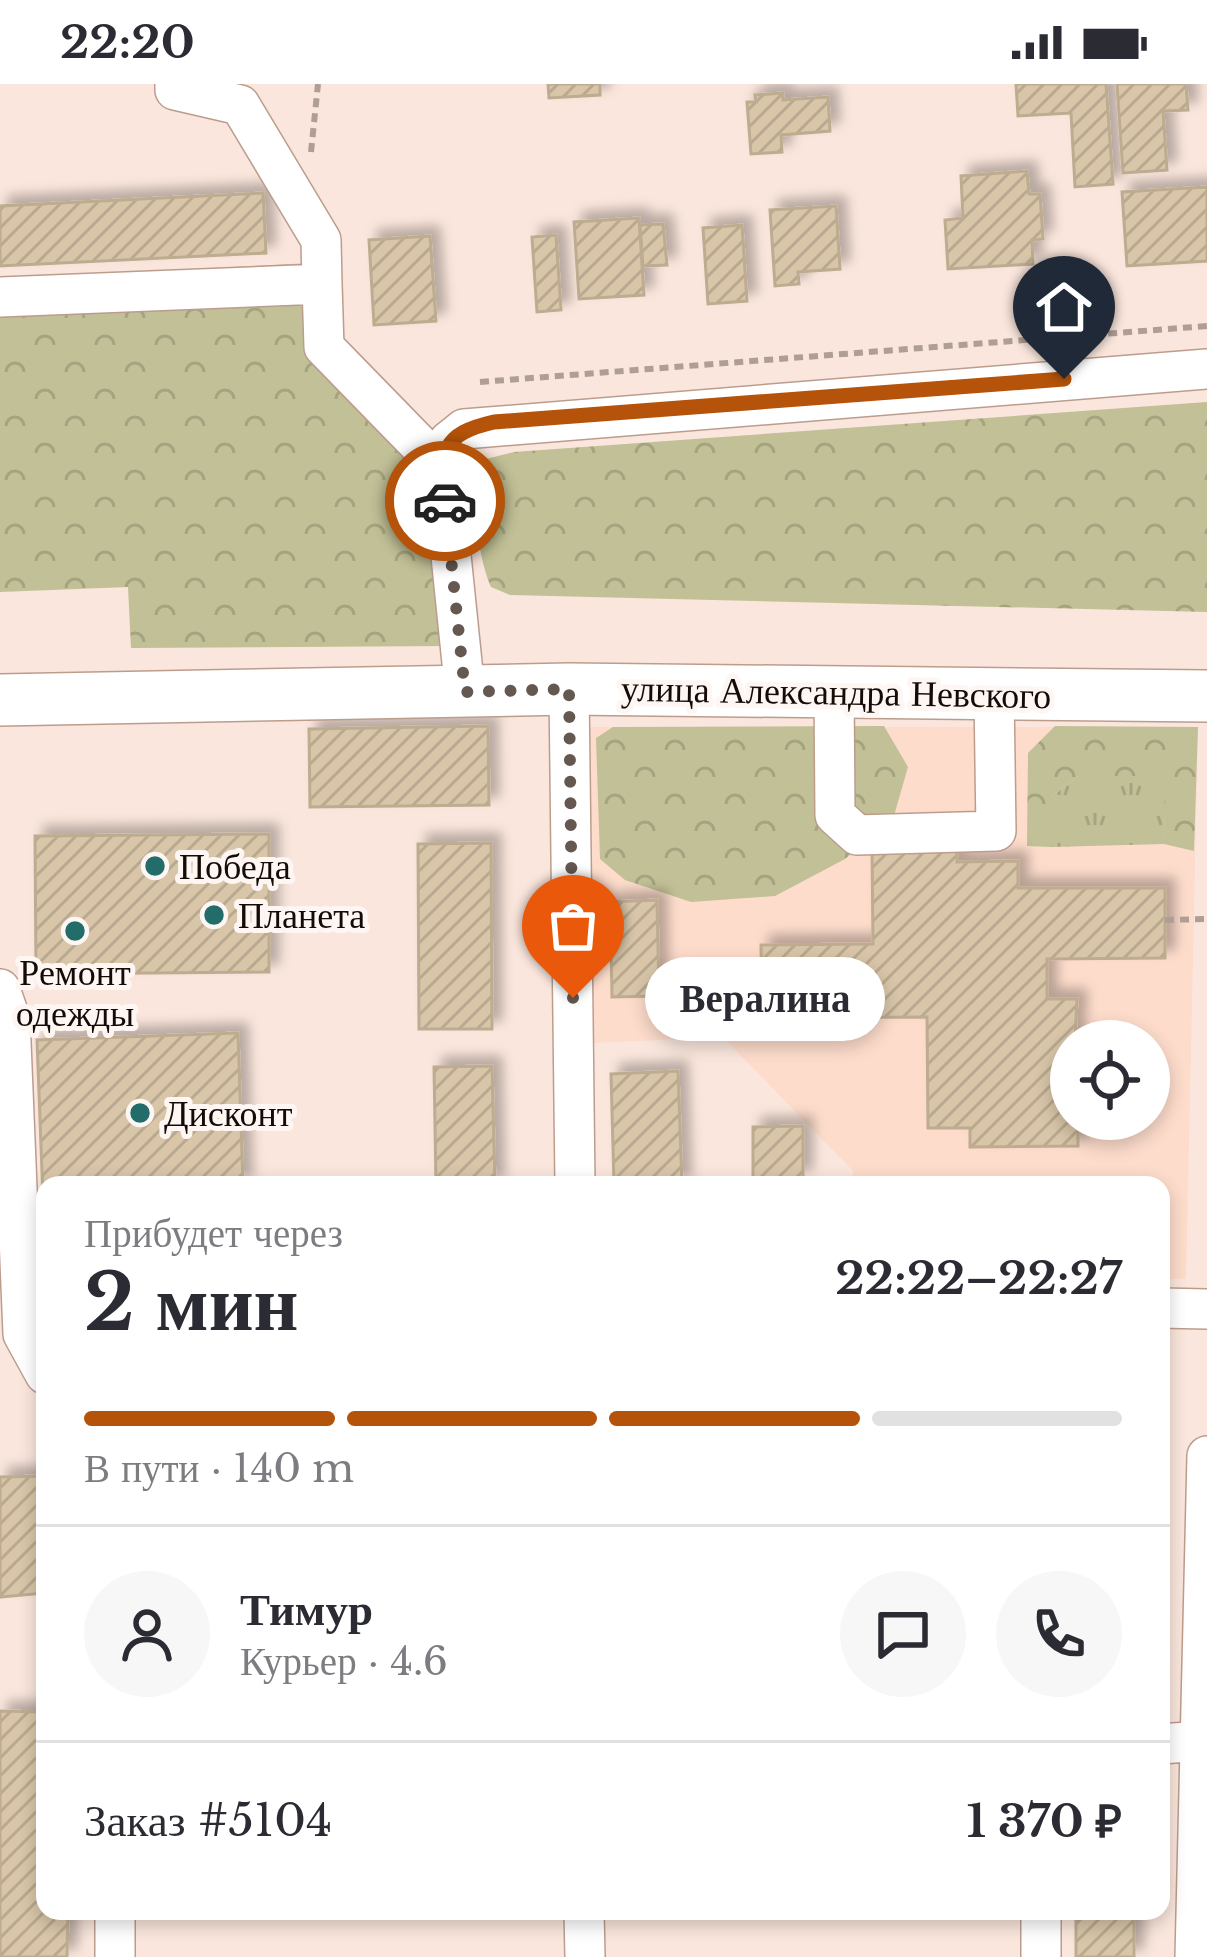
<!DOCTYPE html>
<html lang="ru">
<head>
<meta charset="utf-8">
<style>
	body { margin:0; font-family:"Libre Baskerville",serif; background:#f7f7f7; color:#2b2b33; height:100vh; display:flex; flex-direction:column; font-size:45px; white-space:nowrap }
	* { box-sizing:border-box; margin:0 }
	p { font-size:39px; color:#7c7c81 }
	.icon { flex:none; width:66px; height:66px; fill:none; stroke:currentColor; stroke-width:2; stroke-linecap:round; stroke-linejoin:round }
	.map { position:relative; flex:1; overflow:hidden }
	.details { position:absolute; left:36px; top:1092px; width:1134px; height:744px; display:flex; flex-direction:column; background:#fff; border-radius:24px; box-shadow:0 6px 18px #0003 }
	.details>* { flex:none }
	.fabs { position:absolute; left:1050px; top:936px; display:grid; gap:24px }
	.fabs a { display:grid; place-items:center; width:120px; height:120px; border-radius:50%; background:#fff; box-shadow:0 6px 18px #0003; font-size:60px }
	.pin { position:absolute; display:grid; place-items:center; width:102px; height:102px; color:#fff; margin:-123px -51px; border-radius:50% 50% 50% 0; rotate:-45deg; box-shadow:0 0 12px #0007 }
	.pin .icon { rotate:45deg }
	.courier { position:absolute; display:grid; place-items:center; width:120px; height:120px; margin:-60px; border:9px solid #b45309; border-radius:50%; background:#fff; color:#222; box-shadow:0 3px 15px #0007 }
	.bubble { position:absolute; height:84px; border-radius:42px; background:#fff; box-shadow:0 6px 18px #0003; font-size:39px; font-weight:700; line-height:84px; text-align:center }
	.head em { font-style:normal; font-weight:700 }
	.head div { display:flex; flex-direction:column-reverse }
	.head { display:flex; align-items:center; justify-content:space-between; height:204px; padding:0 48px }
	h1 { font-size:78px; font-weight:700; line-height:90px }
	.bar { display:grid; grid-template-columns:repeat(4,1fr); gap:18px 12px; align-content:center; height:144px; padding:0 48px }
	.bar i { height:15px; border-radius:9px; background:#e1e1e2 }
	.bar .current { background:#b45309 }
	.bar p { grid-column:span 4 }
	.line { display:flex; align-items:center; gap:30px; padding:0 48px; border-top:3px solid #e1e1e2 }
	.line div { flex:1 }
	.round { display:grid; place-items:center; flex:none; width:126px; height:126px; border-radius:63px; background:#f7f7f7 }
	.status { display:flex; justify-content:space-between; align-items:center; height:84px; padding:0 60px; background:#fff; direction:ltr }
	.status svg { height:33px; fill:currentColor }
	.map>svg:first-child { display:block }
	.built { fill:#fddccb; fill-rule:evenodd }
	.grass { fill:url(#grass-tufts) }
	.forest { fill:url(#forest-crowns) }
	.building { fill:url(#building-hatch); stroke:#beac90; stroke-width:3; filter:url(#shadow) }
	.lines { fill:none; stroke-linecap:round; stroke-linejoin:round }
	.minor-casing { stroke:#bc9d8d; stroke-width:42 }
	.major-casing { stroke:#bc9d8d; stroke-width:54 }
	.path { stroke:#ae9e95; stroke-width:6; stroke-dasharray:9 6; stroke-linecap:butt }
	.minor { stroke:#fff; stroke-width:39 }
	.major { stroke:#fff; stroke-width:51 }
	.done { stroke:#655851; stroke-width:12; stroke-dasharray:0 21.6 }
	.route { stroke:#b45309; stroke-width:15 }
	.poi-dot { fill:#226d6a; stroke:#fdf6f3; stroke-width:4.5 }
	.labels { text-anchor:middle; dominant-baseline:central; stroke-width:10; stroke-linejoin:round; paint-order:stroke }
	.street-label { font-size:36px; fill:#150b06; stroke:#fdf6f3 }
	.poi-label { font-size:36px; fill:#150b06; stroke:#fdf6f3; text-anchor:start }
</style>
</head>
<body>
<div class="status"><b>22:20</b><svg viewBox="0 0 49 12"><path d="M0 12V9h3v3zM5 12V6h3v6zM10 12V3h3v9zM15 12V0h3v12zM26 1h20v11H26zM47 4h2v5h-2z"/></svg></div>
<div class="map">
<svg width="1207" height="1873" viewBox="0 0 1207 1873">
	<defs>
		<pattern id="grass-tufts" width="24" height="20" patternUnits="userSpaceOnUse" patternTransform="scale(3)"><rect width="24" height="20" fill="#c1c096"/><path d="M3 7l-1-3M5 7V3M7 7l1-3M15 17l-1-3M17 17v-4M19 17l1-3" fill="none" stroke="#a5a480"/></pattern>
		<pattern id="forest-crowns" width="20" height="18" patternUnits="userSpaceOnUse" patternTransform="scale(3)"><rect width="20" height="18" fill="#c1c096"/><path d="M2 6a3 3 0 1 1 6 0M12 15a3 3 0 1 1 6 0" fill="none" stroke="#a5a480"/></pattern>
		<pattern id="building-hatch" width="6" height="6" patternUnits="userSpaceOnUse" patternTransform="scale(3)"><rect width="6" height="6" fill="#d9c6a9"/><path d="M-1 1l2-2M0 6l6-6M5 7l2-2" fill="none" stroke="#b9a990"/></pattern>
		<filter id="shadow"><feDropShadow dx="9" dy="-9" stdDeviation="6" flood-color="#0004"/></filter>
	</defs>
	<rect width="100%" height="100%" fill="#fae6dc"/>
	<path class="built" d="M588,643H1198L1186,1195H1161V1101H853V1087L723,953L593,959ZM1071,957H1149V1035H1071Z"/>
	<path class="grass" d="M1078,692H1166L1164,760L1051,763V713Z"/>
	<path class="forest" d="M311,179L310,215L429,393L448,562L131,564L128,503L0,508V195Z
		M1207,318V528L510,511L491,503C477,471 469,405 486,375L514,368Z
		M884,642L908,683L893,735L845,775L775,812L691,818L625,796L600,775L596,654L613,643Z
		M1055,642L1198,643L1194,767L1164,760L1165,692H1078L1051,713V763L1027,762L1028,669Z"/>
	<path class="building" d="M548,0H600V11L549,14Z
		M1016,0H1106L1113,100L1075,103L1071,29L1018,32Z
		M1117,0H1186L1188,26L1163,27L1167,86L1123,89Z
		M783,9V16L828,13L830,47L781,51L782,68L751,70L747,18H756L755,11Z
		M1027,87L1029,110H1040L1043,155L1032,156L1033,180L948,185L945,136L963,134L961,92Z
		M1207,103V177L1127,182L1122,108Z
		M263,109L266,169L0,182V122Z
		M836,122L840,185L798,188L799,200L775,202L770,126Z
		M639,134L644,211L579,215L574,138Z
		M663,140L667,181L643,182L640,141Z
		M742,141L747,217L708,220L703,144Z
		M556,151L561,226L537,228L532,153Z
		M430,152L436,237L374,241L369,156Z
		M488,642L489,721L310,723L309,645Z
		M269,750V888L36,890L35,752Z
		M491,759L492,945H419L418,760Z
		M872,764H957V778L1018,777V804H1165V874L1047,875V915H1077L1071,1035H1078V1062L970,1063V1044H928L927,933L762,934L761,861L873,860Z
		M657,816L659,912L612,913L610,818Z
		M238,949L243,1101H45V1168L37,956Z
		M492,982L495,1101H436L434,983Z
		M678,987L682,1101H614L611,990Z
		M803,1042V1094H753V1043Z
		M45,1392V1509L0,1513V1393Z
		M0,1627L45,1628V1827H68L67,1873H0Z
		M1076,1827H1134V1873H1076Z"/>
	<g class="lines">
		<g class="minor-casing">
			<path id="minor" d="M175,0V6L240,21L321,156L322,200
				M0,213L322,200L324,263L442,384
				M569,605L575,1101
				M834,605L835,731L857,751L996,747L994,609
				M465,608L442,384L449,357L464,345L1207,285
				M0,905L10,934L23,1250L45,1290
				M1161,1224L1207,1225
				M1161,1660L1200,1657
				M115,1827V1873
				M584,1827L585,1873
				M1041,1827V1873
				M1195,1873L1207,1372"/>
		</g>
		<g class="major-casing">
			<path id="major" d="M0,616L569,605L1207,612"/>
		</g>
		<path class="path" d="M311,68L318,0
			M480,298L1207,242
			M1165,836L1205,835"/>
		<use href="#minor" class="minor"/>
		<use href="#major" class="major"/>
	</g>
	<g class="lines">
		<path class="done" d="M445,417L465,608L569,605L573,914"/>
		<path class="route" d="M445,417C441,367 441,350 494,338L1064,295"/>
	</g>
	<g class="poi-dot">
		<circle cx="155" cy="782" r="12"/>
		<circle cx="214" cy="831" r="12"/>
		<circle cx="75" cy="847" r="12"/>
		<circle cx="140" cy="1029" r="12"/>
	</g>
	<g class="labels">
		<g class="street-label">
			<text transform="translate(836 608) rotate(1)">улица Александра Невского</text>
		</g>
		<g class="poi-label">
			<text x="179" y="782">Победа</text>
			<text x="238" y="831">Планета</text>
			<text x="75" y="888" text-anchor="middle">Ремонт<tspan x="75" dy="41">одежды</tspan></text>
			<text x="164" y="1029">Дисконт</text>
		</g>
	</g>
</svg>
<div class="fabs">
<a><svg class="icon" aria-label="locate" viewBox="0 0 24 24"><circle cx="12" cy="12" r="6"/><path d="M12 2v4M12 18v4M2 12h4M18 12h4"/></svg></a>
</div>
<div class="pin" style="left:573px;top:914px;background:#ea580c"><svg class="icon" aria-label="bag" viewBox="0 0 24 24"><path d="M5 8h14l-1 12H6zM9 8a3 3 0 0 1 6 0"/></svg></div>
<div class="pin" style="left:1064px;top:295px;background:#1f2937"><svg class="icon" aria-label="home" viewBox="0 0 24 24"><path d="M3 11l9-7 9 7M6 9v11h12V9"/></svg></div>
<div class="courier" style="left:445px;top:417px"><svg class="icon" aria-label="car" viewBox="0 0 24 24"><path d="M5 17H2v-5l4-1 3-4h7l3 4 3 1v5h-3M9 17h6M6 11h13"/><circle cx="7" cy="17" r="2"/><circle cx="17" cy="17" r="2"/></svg></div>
<div class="bubble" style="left:645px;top:873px;width:240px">Вералина</div>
<section class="details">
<div class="head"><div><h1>2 мин</h1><p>Прибудет через</p></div><em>22:22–22:27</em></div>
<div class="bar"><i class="current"></i><i class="current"></i><i class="current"></i><i></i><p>В пути · 140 m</p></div>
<div class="line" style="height:216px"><a class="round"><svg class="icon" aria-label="person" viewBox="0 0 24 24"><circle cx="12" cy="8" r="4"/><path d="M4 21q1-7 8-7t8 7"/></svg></a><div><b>Тимур</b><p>Курьер · 4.6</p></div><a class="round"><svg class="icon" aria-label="chat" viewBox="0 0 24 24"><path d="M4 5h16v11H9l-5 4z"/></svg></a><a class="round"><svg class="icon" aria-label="phone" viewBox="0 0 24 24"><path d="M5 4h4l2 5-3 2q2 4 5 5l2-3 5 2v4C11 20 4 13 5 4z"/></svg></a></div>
<div class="line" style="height:156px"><div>Заказ #5104</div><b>1 370 ₽</b></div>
</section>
</div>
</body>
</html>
